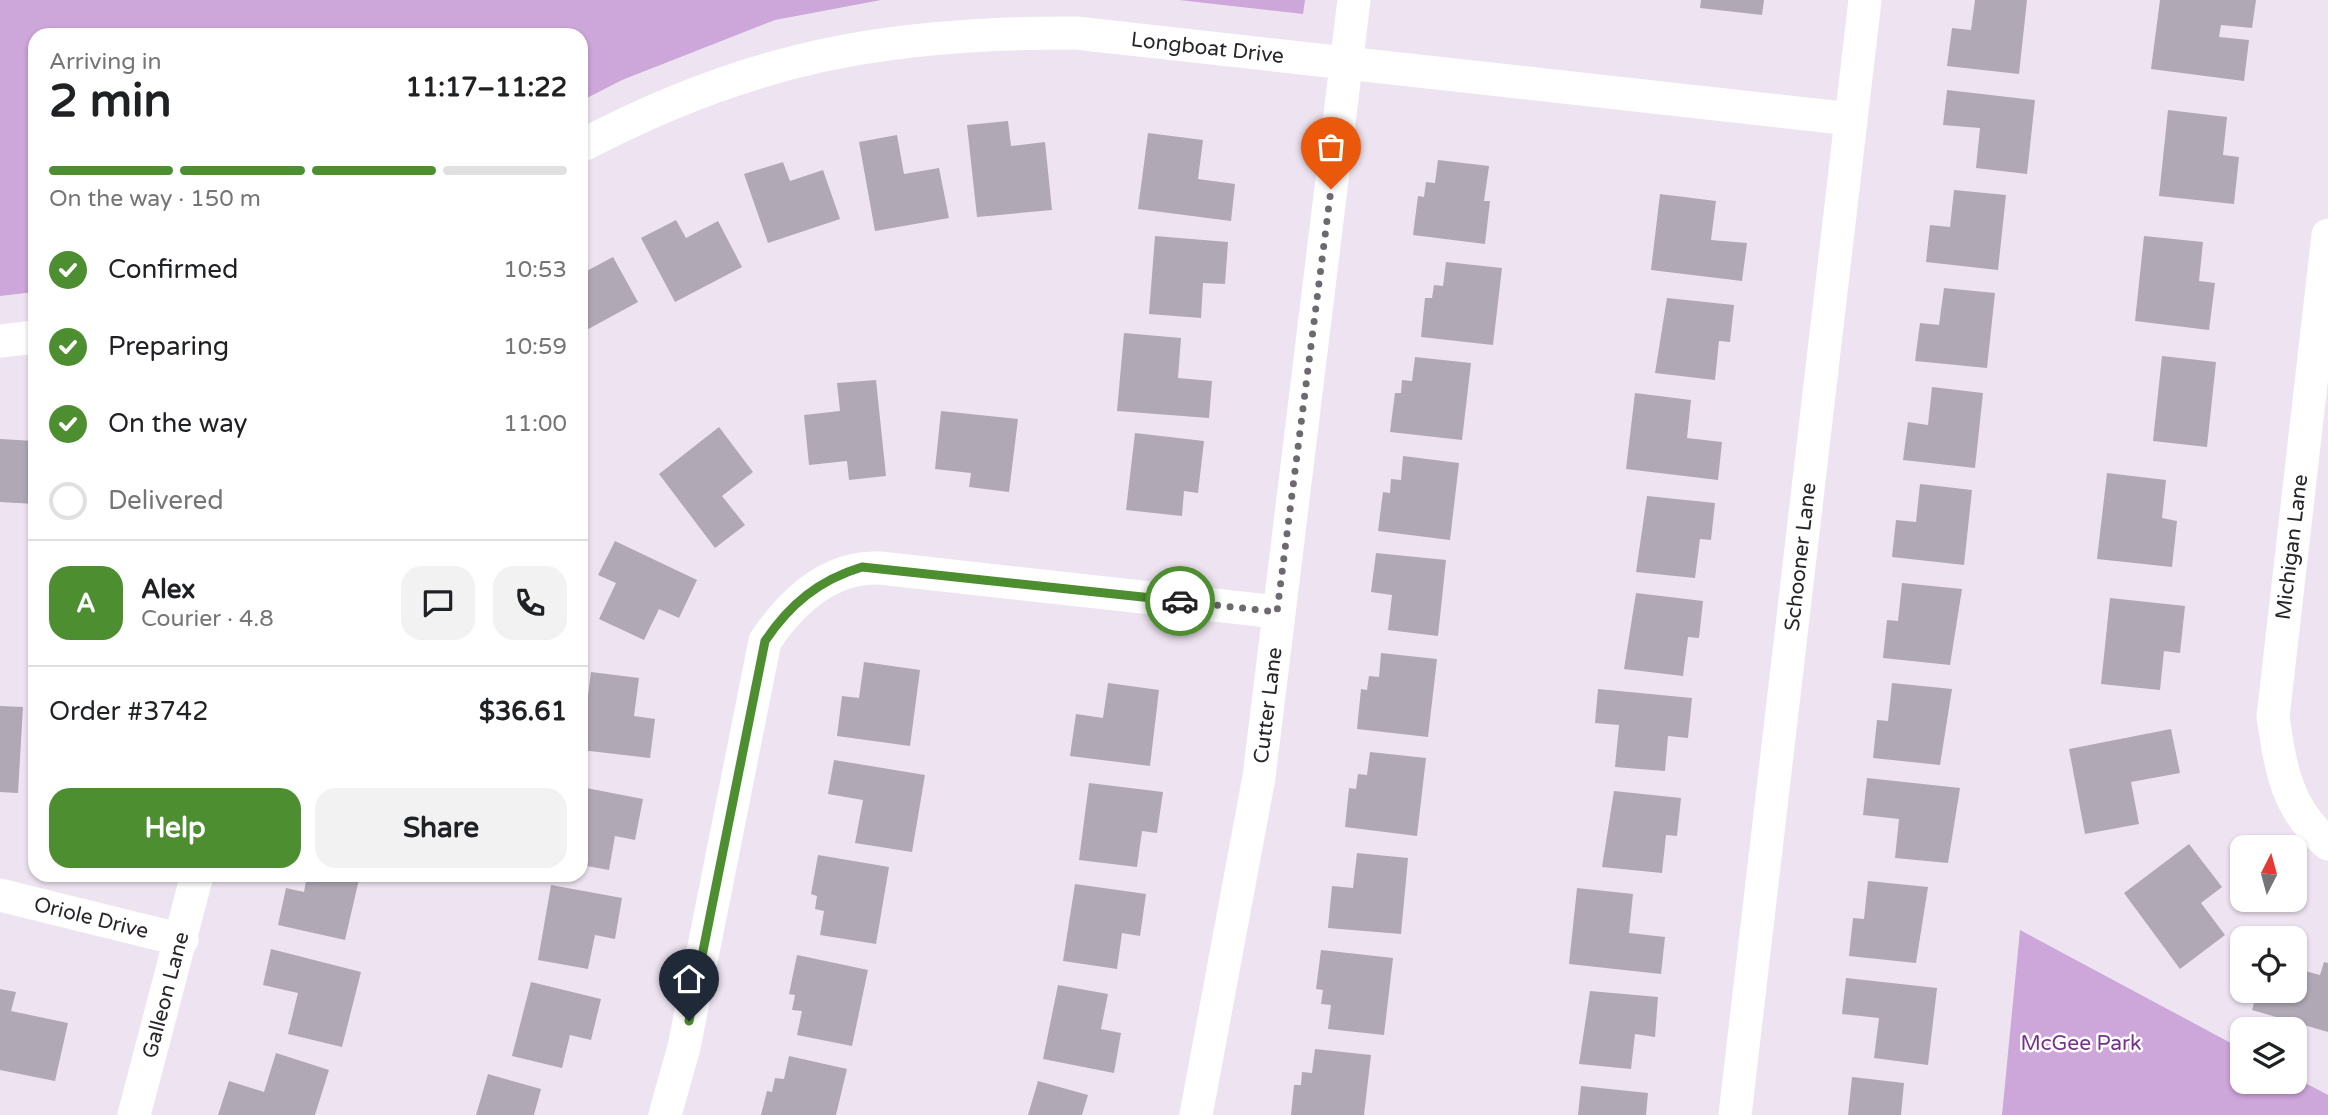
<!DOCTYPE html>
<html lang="en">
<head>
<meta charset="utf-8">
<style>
	body { margin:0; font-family:"Varela Round",sans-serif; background:#f2f2f2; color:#202124; height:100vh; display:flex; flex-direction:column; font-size:26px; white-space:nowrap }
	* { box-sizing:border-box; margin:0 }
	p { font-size:23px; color:#757577 }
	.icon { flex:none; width:38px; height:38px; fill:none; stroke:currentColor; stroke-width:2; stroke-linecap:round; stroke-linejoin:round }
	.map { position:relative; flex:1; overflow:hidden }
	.panel { position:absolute; left:28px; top:28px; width:560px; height:854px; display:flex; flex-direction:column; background:#fff; border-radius:21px; box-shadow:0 2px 5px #0004 }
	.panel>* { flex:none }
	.needle { width:46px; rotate:6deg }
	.buttons { position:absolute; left:2230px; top:835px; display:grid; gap:14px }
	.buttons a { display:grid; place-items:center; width:77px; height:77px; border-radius:14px; background:#fff; box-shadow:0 2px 5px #0004; font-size:35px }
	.pin { position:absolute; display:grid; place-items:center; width:60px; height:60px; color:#fff; margin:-72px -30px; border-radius:50% 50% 50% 0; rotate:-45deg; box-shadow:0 0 7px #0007 }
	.pin .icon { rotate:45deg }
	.courier { position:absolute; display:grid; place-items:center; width:70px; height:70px; margin:-35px; border:5px solid #4d8e30; border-radius:50%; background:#fff; color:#222; box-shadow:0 2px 9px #0007 }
	.head em { font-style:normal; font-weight:700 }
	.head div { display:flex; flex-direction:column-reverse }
	.head { display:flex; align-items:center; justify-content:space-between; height:119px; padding:0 21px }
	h1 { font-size:46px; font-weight:700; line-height:52px }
	.bar { display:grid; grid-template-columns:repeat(4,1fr); gap:10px 7px; align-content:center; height:84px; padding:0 21px }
	.bar i { height:9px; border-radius:5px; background:#e0e0e0 }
	.bar .current { background:#4d8e30 }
	.bar p { grid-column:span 4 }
	.line { display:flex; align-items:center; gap:18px; padding:0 21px; border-top:2px solid #e0e0e0 }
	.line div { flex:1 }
	.round { display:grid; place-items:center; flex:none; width:74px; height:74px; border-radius:21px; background:#f2f2f2 }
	ol { padding:0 21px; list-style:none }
	li { display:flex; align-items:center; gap:21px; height:77px }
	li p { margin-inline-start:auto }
	li .icon { padding:7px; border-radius:50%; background:#4d8e30; color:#fff; stroke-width:4 }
	li:last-child { color:#757577 }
	li i { width:38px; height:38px; border:4px solid #e0e0e0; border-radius:50% }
	.action { display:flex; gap:14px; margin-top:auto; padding:14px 21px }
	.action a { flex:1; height:80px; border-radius:21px; background:#4d8e30; color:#fff; font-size:28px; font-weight:700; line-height:80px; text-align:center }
	.action a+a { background:#f2f2f2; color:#202124 }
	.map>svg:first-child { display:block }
	.green { fill:#cda6da }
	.building { fill:#b1a8b5 }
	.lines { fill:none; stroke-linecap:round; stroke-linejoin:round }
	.street { stroke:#fff; stroke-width:33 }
	.done { stroke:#6e6870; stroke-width:7; stroke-dasharray:0 12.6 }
	.route { stroke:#4d8e30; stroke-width:9 }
	.labels { text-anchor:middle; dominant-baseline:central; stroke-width:5; stroke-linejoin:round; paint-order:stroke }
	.street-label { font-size:21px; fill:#29262b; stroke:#fff }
	.park-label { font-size:21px; fill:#753389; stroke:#fff }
</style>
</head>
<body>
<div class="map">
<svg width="2328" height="1115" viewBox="0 0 2328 1115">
	<rect width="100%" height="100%" fill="#eee4f1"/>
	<path class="green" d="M0,0H881L775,20L622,80L581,101V35H35V292L0,296Z
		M1179,0H1305L1303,14Z
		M2020,930L2242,1049V1082H2294V1077L2328,1095V1115H2002Z"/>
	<path class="building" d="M1701,0H1764L1762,15L1700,8Z
		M1975,0H2027L2019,74L1947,66L1952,28L1971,30Z
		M2160,0H2256L2252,28L2221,25L2219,37L2249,40L2244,81L2151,69Z
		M1947,90L2035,100L2027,174L1976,168L1980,128L1943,125Z
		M2168,110L2227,117L2223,155L2239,157L2234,204L2159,196Z
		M1008,121L1011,146L1045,142L1052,210L977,217L967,125Z
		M1148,133L1203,140L1198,179L1235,184L1231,221L1138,209Z
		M897,135L904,174L939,168L949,218L875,231L859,142Z
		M1438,160L1489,166L1484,201H1490L1485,244L1413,235L1418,196L1424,197L1426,182L1435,183Z
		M783,162L790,181L823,170L840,219L768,243L744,174Z
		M1954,190L2006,195L1998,270L1926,262L1930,225L1950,227Z
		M1660,194L1716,201L1711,240L1747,243L1742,281L1651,270Z
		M676,220L686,238L718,221L742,267L675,302L641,238Z
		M1155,236L1228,242L1225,284L1203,283L1201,318L1149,314Z
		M2144,236L2203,242L2199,281L2215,283L2209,330L2135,321Z
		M613,257L638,302L581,333V274Z
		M1446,262L1502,268L1493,345L1421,337L1425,298H1432L1434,285L1443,286Z
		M1944,288L1995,293L1987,368L1915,361L1920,323L1939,325Z
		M1667,298L1734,305L1730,342L1719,341L1715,380L1655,373Z
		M1124,333L1181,338L1178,378L1212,381L1209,418L1117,411Z
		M2162,356L2216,362L2207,447L2153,441Z
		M1415,357L1471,363L1462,440L1390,432L1395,393H1401L1402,380L1412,381Z
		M876,380L886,476L849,480L847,461L809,465L804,415L840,411L837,383Z
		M1932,387L1983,393L1975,468L1903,460L1908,422L1928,425Z
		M1635,393L1691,400L1687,438L1722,442L1718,480L1626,469Z
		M941,411L1018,419L1009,492L969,487L971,473L935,469Z
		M719,427L753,472L722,496L745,525L715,548L659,474Z
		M1135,433L1204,441L1198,493L1184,491L1182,516L1126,510Z
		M0,439L35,441V504L0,502Z
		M1403,456L1459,463L1450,540L1378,531L1383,492L1390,493L1391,479L1401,480Z
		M2107,473L2166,480L2162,518L2177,521L2172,567L2097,559Z
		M1920,484L1972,490L1964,565L1892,557L1896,520L1916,522Z
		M1647,496L1715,503L1711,540L1700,539L1695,578L1636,572Z
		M615,541L697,580L679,618L659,609L644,640L599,619L616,583L598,575Z
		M1376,553L1446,560L1438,636L1388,630L1392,595L1371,592Z
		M1902,583L1962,589L1950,665L1883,658L1887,620L1898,621Z
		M1636,593L1703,601L1699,638L1688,637L1683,676L1624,669Z
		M2110,598L2185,606L2180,653L2164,651L2160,690L2101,684Z
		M1381,653L1437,659L1428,737L1357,729L1361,689L1367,690L1369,676L1379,677Z
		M864,662L920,670L910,746L837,736L842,696L859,698Z
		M591,672L639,678L634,716L655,719L650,758L581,750Z
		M1108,683L1159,690L1150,766L1070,756L1076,714L1103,718Z
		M1892,683L1952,689L1940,765L1873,758L1877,720L1888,721Z
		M1598,689L1692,698L1688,738L1668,736L1665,771L1615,767L1619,725L1595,723Z
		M0,706L23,707L18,793L0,792Z
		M2171,729L2180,773L2131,782L2139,824L2085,834L2069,749Z
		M1370,752L1426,758L1417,836L1345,827L1349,788L1356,789L1358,774L1367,775Z
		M834,760L925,775L912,852L855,843L863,800L828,794Z
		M1867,778L1960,788L1948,863L1895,858L1899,819L1863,815Z
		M1089,783L1163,792L1157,833L1142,831L1137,867L1079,860Z
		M581,787L643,799L635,840L615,836L609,870L581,865Z
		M1614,791L1681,798L1677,836L1666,835L1662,873L1602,867Z
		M2189,844L2222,887L2201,903L2225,935L2180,969L2124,893Z
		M1357,853L1408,858L1401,934L1328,928L1332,886L1353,888Z
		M818,855L889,867L876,944L820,935L824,911L815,909L817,896L811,894Z
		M307,875H360L345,940L278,925L286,888L304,892Z
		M1868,881L1928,887L1916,963L1849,956L1853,918L1864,919Z
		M1075,884L1146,894L1140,936L1122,933L1117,969L1063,961Z
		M551,885L622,898L615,939L595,935L588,969L538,960Z
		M1577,888L1633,894L1629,933L1665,937L1661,974L1569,964Z
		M271,949L361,972L342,1047L288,1034L298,993L263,985Z
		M1321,950L1393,958L1384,1035L1328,1029L1331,1005L1321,1004L1323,990L1316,989Z
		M797,955L868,970L852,1046L797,1035L802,1011L792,1010L795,995L789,994Z
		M2324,962L2328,963V1032L2252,1010L2258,990H2294V968L2320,975Z
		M1846,978L1937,988L1928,1065L1874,1058L1879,1018L1842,1014Z
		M531,982L601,999L591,1040L570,1035L562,1068L512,1056Z
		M1058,985L1108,994L1101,1029L1121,1033L1114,1073L1043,1059Z
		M0,989L16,992L11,1011L68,1023L55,1081L0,1070Z
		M1590,991L1658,997L1655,1037L1635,1034L1631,1069L1579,1064Z
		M1315,1049L1371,1055L1364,1115H1291L1294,1085H1301L1302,1072L1312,1073Z
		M276,1053L329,1070L315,1115H218L229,1081L264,1092Z
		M789,1056L847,1069L836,1115H761L767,1091L772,1092L775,1078L784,1079Z
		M488,1074L541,1089L534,1115H476Z
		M1852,1077L1904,1083L1901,1115H1848Z
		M1038,1081L1088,1095L1082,1115H1028Z
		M1581,1086L1648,1093L1646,1115H1578Z"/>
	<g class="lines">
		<g class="street">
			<path id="s1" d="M581,146C750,57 887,32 1076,33L1851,119"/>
			<path d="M2328,235L2273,717C2281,769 2286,808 2328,844"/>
			<path d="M0,341L35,337"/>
			<path id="s2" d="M0,895L182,940"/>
			<path id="s3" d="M134,1115L197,875"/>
			<path d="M665,1115L684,1047L765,641C792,601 829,566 880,568L1277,612"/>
			<path id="s4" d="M1196,1115L1259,777L1354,0"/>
			<path id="s5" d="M1735,1115L1865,0"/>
		</g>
	</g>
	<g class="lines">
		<path class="done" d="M1180,601L1277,612L1331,189"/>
		<path class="route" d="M689,1021L765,641C790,604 819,580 862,567L1180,601"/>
	</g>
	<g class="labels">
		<g class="street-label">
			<text stroke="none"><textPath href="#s1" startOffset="646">Longboat Drive</textPath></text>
			<text transform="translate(2292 547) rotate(-83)">Michigan Lane</text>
			<text stroke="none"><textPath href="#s5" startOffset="562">Schooner Lane</textPath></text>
			<text stroke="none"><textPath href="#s4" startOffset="416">Cutter Lane</textPath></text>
			<text stroke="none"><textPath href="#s2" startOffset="94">Oriole Drive</textPath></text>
			<text stroke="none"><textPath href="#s3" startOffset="124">Galleon Lane</textPath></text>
		</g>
		<g class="park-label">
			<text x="2081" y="1043">McGee Park</text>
		</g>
	</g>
</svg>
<div class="buttons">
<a><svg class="needle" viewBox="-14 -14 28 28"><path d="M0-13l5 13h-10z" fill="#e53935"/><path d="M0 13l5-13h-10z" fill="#757577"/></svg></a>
<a><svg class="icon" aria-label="locate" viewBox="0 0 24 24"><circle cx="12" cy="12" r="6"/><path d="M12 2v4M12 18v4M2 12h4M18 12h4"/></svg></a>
<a><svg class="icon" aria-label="layers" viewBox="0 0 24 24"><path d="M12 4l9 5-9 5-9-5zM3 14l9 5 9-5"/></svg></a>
</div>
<div class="pin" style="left:1331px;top:189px;background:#ea580c"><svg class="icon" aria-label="bag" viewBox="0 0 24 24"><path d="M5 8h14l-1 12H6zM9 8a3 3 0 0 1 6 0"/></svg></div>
<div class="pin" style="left:689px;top:1021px;background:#1f2937"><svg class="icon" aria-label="home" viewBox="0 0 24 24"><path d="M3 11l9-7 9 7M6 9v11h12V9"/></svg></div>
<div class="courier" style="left:1180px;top:601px"><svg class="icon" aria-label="car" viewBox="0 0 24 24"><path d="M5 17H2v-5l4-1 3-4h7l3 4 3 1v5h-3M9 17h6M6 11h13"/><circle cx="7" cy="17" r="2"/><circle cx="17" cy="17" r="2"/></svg></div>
<section class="panel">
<div class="head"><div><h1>2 min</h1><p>Arriving in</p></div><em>11:17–11:22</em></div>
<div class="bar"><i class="current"></i><i class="current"></i><i class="current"></i><i></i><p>On the way · 150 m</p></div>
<ol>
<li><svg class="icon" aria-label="check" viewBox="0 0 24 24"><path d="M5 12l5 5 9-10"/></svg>Confirmed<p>10:53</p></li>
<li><svg class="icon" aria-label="check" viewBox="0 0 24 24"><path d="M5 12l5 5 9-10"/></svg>Preparing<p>10:59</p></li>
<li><svg class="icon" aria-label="check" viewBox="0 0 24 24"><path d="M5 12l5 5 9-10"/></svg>On the way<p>11:00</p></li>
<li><i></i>Delivered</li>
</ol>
<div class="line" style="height:126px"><b class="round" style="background:#4d8e30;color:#fff">A</b><div><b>Alex</b><p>Courier · 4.8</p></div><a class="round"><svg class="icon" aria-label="chat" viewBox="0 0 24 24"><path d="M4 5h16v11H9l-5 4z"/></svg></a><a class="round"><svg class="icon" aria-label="phone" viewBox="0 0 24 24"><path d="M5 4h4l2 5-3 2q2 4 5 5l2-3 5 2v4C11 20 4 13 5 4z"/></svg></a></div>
<div class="line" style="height:91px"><div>Order #3742</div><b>$36.61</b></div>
<div class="action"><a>Help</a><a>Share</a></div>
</section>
</div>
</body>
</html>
